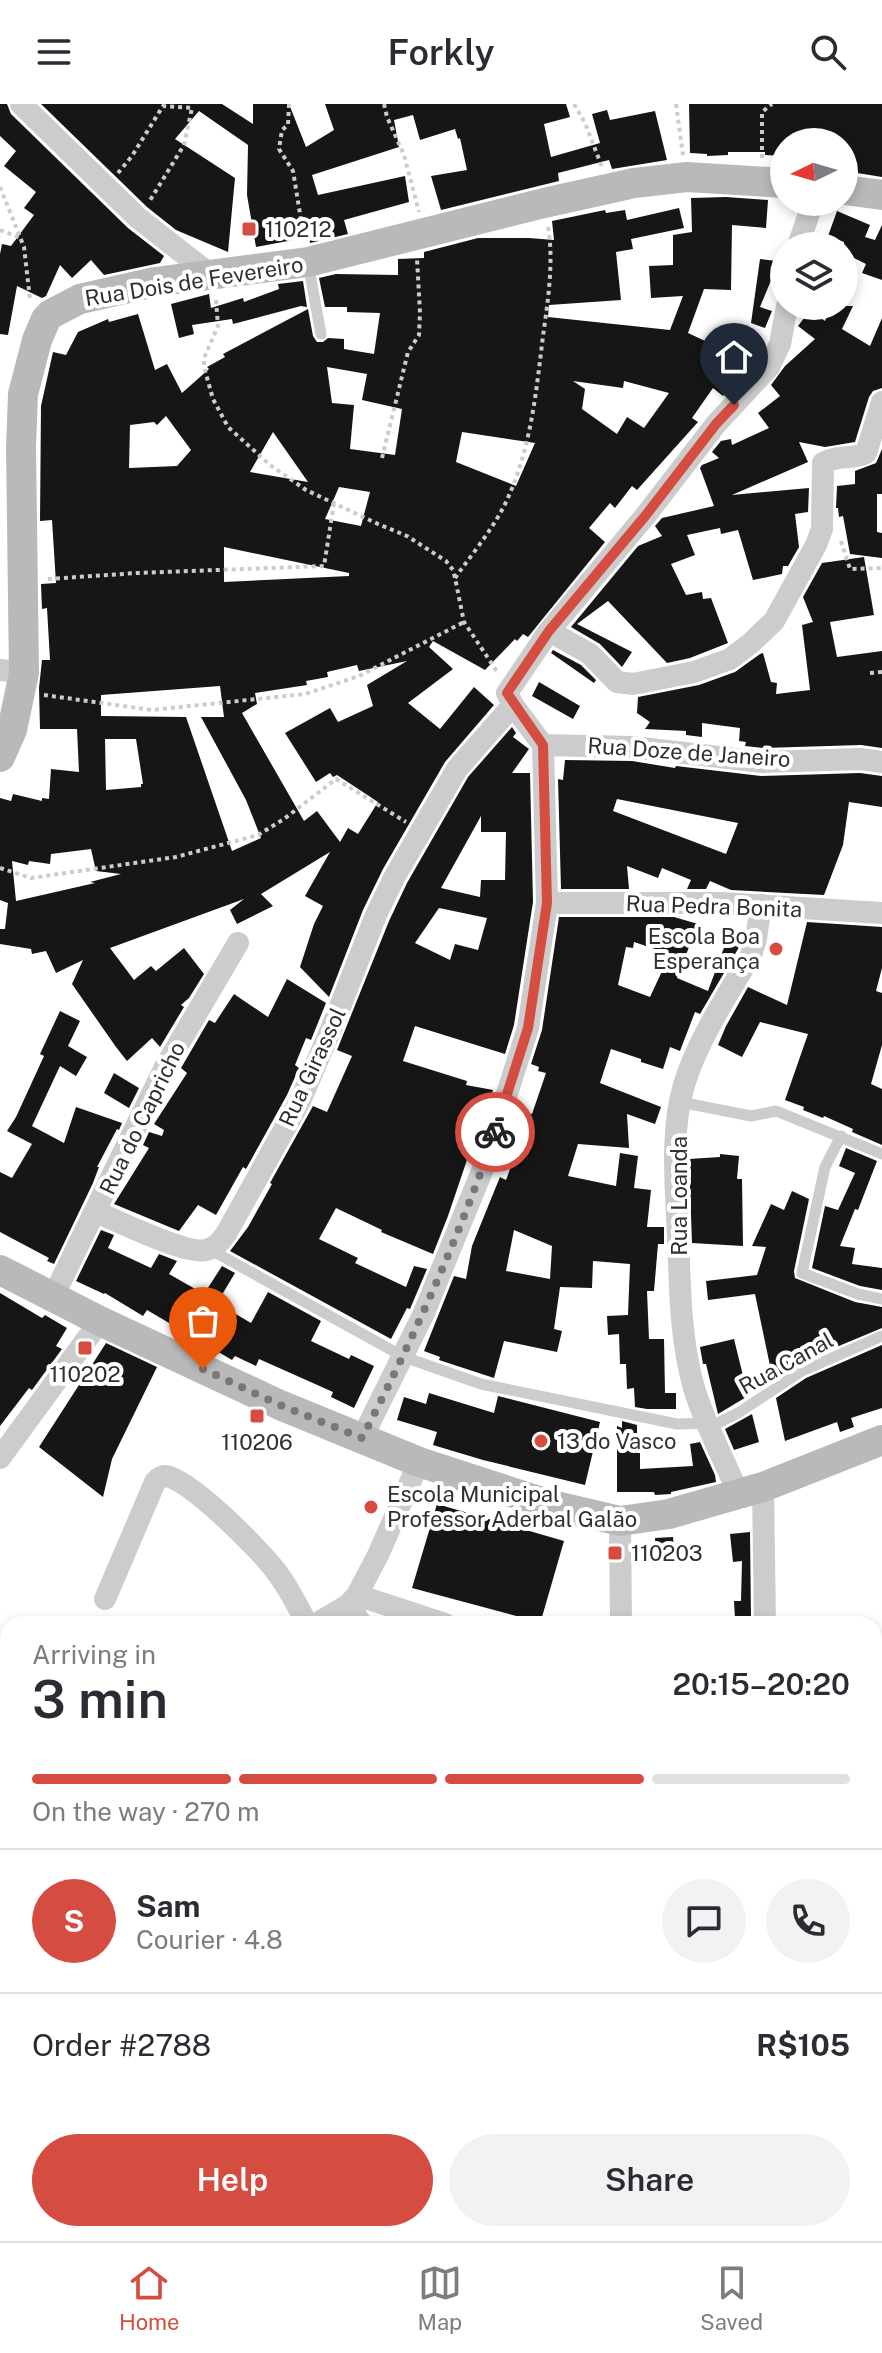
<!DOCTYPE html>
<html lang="en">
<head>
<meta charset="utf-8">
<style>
	body { margin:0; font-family:"Public Sans",sans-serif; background:#f2f2f3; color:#2b2b33; height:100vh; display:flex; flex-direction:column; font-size:30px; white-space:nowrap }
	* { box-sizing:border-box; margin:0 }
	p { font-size:26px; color:#7c7c81 }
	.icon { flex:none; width:44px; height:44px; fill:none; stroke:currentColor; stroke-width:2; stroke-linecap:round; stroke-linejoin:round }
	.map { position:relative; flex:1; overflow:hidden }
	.drawer { position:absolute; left:0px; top:1512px; width:882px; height:626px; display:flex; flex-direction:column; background:#fff; border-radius:24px 24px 0 0; box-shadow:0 4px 12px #0003 }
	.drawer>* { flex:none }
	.needle { width:52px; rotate:265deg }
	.fabs { position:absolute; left:770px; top:24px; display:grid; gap:16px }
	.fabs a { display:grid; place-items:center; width:88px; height:88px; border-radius:50%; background:#fff; box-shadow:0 4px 12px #0003; font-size:40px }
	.pin { position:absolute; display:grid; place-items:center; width:68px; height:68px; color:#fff; margin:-82px -34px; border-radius:50% 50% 50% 0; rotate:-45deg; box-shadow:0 0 8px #0007 }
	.pin .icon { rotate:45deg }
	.courier { position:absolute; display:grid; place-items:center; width:80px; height:80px; margin:-40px; border:6px solid #d54c41; border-radius:50%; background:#fff; color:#222; box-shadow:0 2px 10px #0007 }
	.summary em { font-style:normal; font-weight:600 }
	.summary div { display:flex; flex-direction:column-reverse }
	.summary { display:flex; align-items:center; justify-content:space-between; height:136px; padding:0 32px }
	h1 { font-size:52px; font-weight:600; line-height:60px }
	.bar { display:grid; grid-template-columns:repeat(4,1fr); gap:12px 8px; align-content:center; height:96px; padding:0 32px }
	.bar i { height:10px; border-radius:6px; background:#e1e1e2 }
	.bar .current { background:#d54c41 }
	.bar p { grid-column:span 4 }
	.line { display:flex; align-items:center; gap:20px; padding:0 32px; border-top:2px solid #e1e1e2 }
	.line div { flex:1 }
	.round { display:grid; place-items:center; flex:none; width:84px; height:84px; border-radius:42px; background:#f2f2f3 }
	.cta { display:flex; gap:16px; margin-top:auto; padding:16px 32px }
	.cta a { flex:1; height:92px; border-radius:48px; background:#d54c41; color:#fff; font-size:32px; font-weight:600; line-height:92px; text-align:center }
	.cta a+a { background:#f2f2f3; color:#2b2b33 }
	header { display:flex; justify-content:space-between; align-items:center; height:104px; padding:0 32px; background:#fff; font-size:36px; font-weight:600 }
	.tab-bar { display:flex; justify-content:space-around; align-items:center; height:112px; border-top:2px solid #e1e1e2; background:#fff; font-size:22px; color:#7c7c81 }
	.tab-bar a { display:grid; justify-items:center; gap:4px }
	.tab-bar .current { color:#d54c41 }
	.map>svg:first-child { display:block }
	.building { fill:#161616; fill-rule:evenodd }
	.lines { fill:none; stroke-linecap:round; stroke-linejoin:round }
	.path { stroke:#ccc; stroke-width:4; stroke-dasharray:4 4; stroke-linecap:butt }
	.lane { stroke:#ccc; stroke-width:11 }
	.street { stroke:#ccc; stroke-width:22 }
	.secondary { stroke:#b9b9b9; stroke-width:30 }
	.done { stroke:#787878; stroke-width:8; stroke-dasharray:0 14.4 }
	.route { stroke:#d54c41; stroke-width:10 }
	.poi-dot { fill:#d54c41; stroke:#fff; stroke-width:3 }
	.labels { text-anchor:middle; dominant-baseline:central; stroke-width:8; stroke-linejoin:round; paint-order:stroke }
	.poi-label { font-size:22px; fill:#2f2f2f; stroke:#fff; text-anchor:start }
	.street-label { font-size:22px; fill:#2f2f2f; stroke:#fff }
</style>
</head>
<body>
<header><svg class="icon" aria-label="menu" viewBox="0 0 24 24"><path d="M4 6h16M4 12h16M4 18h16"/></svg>Forkly<svg class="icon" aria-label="search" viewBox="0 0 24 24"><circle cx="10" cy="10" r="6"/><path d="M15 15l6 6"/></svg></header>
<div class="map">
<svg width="882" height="2137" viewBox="0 0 882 2137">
	<rect width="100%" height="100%" fill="#fff"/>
	<path class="building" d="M0,0H7L11,10L128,124L164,152L160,159L104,171L91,156L72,174L60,161L46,192L42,194L17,182L8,231L0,230V150L2,140L11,142L34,111L24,104L36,88L4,62L16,47L0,32Z
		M41,0H222L253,20V0H289L306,43L334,26L325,0H566L570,13L544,20L551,53L600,39L592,10L607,6L610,16L655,7L667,56L612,65L609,56L558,69L559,77L441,106L431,72L467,66L460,34L458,35L455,25L420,36L413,11L394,16L399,43L312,71L318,91L405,72L409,98L344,116L348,130L310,139L309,133L256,143L247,91L248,41L199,7L175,35L235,74L228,148L176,126L147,103Z
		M689,0H882V73L851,68L852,62L844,61V38H784L783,52L765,51V48H728V51L707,52V50L690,49Z
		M726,93L768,96L766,124L732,121L731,186L704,185L688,229L731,249L752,250L723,292L713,284L692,314L698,318L637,386L632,382L615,404L610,399L589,424L605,438L528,533L523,530L517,537L515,535L485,566L433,537L429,543L453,565L408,599L440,625L474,583L494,601L445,658L383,765L363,806L329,893L300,863L314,820L323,802L305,792L330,748L261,790L273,802L237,820L230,806L244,795L110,844L134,876L151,862L156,867L184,844L204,870L189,894L181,901L184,903L160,943L152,934L127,957L116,943L72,880L83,856L56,869L46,847L32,850L31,845L0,840V825H5L8,799L0,796V694L11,697L13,690L42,697V694L49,695L51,665L79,668L77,625H40L39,584L42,556H50L47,504L42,505L41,480L56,479L52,416L40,417L41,302L53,248L66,251L78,228L108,215L109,218L138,210L155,266L167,260L182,289L209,265L207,263L225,253L223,250L308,205L313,232L317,238H323L328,234L344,235V245L374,250L380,209L347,208V203H325L319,174L336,170L398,171V155L424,154V148L478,134H529L554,136L552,117L605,106L606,109L625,106L627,116L679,104L684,124L631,135L633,145L616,148L621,196L549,201L548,213L670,226L683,192L651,194L649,162L673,161V131L692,128L691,94ZM327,263L367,270L362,296L402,305L395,351L350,345L354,301L332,299ZM573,277L623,284L624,277L669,289L644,324L627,313L617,330L582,305L585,285ZM166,312L191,346L177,362L129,364L130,321L154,318L157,321ZM273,328L308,378L250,368ZM462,328L535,339L516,382L456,358ZM339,383L370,388L361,422L325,415ZM224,443L349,469V472L224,478ZM407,557L367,581L373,602L338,618L330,604L285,629L316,678L330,669L333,673L337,671L378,698L358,730L348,724L340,738L317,707L304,717L242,609L257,600L255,589L307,581L306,577L328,573L327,568L357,561L359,567ZM220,582L224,613H201L246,696L261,734L232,747L186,613L101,612V591ZM105,635H136L143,680H141V683L106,686ZM91,745L96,767L121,770L90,778L95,779L16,797L12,757L28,761L29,757L50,760L51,750Z
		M837,107L870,121L865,133L875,136L882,121V176L862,169L866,160L844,149V138L828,132Z
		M760,155L784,158L781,176L772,174L760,203L772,207L765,224L751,219Z
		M303,177L307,203L301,202L233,220L232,215L192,221L194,230L179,234L171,200L209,190L211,204L243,194L244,198L279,185L278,180Z
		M832,202H853L842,225L870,242L882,214V284L873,287L869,293L855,338L825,343L799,338L808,358L732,391L809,384L808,408L795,410L799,443L788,462H783L782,470L753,476L738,426L721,430L720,424L687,431L695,451L671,460L686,491L702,488L703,495L711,494L728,539L690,554L667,559L608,497L577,520L632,548L622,563L600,540L571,523L638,442L662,432L655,422L662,414L714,402L700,364L702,361L719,354L712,348L721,337L731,335L732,341L769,324L758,309L780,292L771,281L785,262L815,235L798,222L810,206L825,217Z
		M882,345V390H877V428L882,429V454L850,450L843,412L839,413L838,404H836L837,382L855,380V367L876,359Z
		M864,453L874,511L830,518L837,553L882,547V644L861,641L763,644L745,642L746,638L739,637L740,624L702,619V633L686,631V627L645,625L650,618L637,609L638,593L699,581L735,568L760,550L763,549L771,578L777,579L776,590L810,586L802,521L813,518L803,493L822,459Z
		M553,546L581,561L596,576L594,579L551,549Z
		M539,578L580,602L573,615L532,592Z
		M512,623L516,629L513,633L529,645L512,669H530L533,798L514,921L505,950L415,922L403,957L467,977L466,981L493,986L473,1048L470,1047L448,1112L433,1150L381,1128L382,1126L336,1104L319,1135L358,1154L355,1159L406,1183L414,1162L427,1165L410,1205L407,1204L391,1235L230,1147L248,1123L272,1080L270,1079L313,1002L327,1008L352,952L337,946L389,817L407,779L468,673ZM481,712V728H506L505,776H481L480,793L441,784ZM439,804L487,814L478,846L455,840L450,856L415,839Z
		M565,656L632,657L675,664L676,662L761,672L860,669L882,672V703L849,698L843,741L824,791L731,786L710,777L706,785H687L691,776L662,764L658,774L627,762L629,785H561L558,675L563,676ZM617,695L738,719L726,750L613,707Z
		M559,813H674L698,820L677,874L708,887L729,830L742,834L738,845L700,910L695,908L680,947L670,943L663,965L641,958V955L611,945L600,979L661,1003L655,1020L627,1010L629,1044L578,1040L568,1072L616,1082L620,1049L638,1052L634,1084L651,1086L647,1123H664V1140H658L654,1187H647L649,1235H664L665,1289H676V1305H647L635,1303L634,1284L627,1285L626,1260H620L619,1230L608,1231L607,1212L628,1211L630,1160L593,1157L592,1184L560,1183L554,1225L562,1227L557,1248L504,1237L494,1274L439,1256L440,1253L424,1247L454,1172L466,1175L472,1142L491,1095L500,1073L506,1076L517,1046L510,1044L523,1008L532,1010L546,969L538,967L539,963L531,960L542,926ZM634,838L670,850L650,893L618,881L626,843L633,844ZM514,1126L552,1142L550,1175L506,1167Z
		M807,818L882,823V864L876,887L882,889V941L871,980L882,985V1041L852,1028L853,1025L824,1012L823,1014L803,1006L804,1003L785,996L808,930L760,918L742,953L718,941L726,922L748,883L787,901Z
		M287,875L326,899L311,936L306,934L295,961L299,964L287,991L246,1065L243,1063L216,1111L198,1101L179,1127L114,1100L149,1044L143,1041L149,1028L162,1032L164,1026L154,1020L187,969L181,964L209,916L215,919L234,890L268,913Z
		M60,907L80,917L68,942L87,953L76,972L60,962L32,1022L64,1039L76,1003L122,1019L119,1026L117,1025L97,1063H99L93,1079L54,1160L47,1157L49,1154L0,1128V1068L12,1074L32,1040L7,1027L16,1013L44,952L40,950Z
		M114,969L139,984L129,1004L104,989Z
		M846,1044L877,1057L858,1106L855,1105L840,1142L855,1144L852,1160L882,1164V1186L860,1182L812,1164L825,1102L838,1106L855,1069L839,1062Z
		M720,1050L739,1052L737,1075H742L743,1142L692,1139L689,1055L720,1053Z
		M792,1087L809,1095L794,1167L795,1174L855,1198L882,1203V1224L798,1259L773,1276L755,1190L708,1196L706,1177L757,1171L766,1143L752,1142L771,1100L784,1106Z
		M101,1126L114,1131L108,1144L151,1164L159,1150L177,1157L169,1170L204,1190L222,1162L235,1169L217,1199L251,1219L268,1188L321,1217L311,1237L349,1255L351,1251L374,1262L354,1304L331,1293L333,1288L259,1255L256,1262L235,1252L232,1256L147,1206L143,1212L105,1189L104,1190L76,1177Z
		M0,1189L42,1214L45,1211L67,1224L56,1242L62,1245L32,1286L29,1284L0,1322Z
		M734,1235L748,1292L718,1310L706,1260H703L700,1243Z
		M106,1239L157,1263L112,1355L103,1393L39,1343Z
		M882,1241V1304L851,1314L854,1323L840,1328L837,1318L785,1337L776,1294L806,1274Z
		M429,1289L494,1309L498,1292L600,1318L585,1381L483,1356L433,1341L437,1328L397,1316L404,1293L426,1300Z
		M752,1310L759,1338L734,1346L725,1325Z
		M622,1317L637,1321V1344H640V1365L693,1362L690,1340L700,1338L715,1371L716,1378L671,1388V1390L655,1391L654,1388H617V1322L622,1324Z
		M437,1400L564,1437L540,1520H530L519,1517L520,1513L412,1484Z
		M750,1428L751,1515H735L734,1497H741L742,1457L733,1458L730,1430Z
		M673,1433L675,1458L656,1459L655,1434Z"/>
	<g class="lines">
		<path class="path" d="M289,0L288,21L282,26L279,45L293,67L304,134
			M384,0L387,13L404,51L419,108
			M574,0L585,19L602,63
			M676,0L683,51
			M762,54V8L772,0
			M118,69L132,52L163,2L192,4L184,41L149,98
			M0,83L24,143L30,195
			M0,126L21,134
			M216,196L218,222L204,254V263L213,295L228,323L270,361L306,386L378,420L407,432L446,457L453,466L455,474L464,518L498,569
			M382,354L408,248L419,231L420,209L417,155
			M841,437L850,465L882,464
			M455,474C472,450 493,425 506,398C531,345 536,289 543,232C548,197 554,157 548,122
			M48,475L137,469L324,462L334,399
			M870,569L882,568
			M44,591L152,606L305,590L359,572L464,518
			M0,764L31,774L176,753L258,731L284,715L336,675L406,718
			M874,1885H882
			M874,1984L882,1983
			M0,2067L8,2071
			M874,2115L882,2114
			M466,2130H476"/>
		<path class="lane" d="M308,159L321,230
			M680,998L751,1012L776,1007L882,1050
			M841,1032L825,1063L802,1169L858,1190L882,1195
			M211,1146L404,1253L481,1280L677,1320L706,1319
			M710,1323L738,1309L802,1267L882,1232"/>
		<path class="street" d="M21,0L138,114L211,171
			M798,142L813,98
			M549,527L590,550L617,578L633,580L694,568L730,555L751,539L774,517L816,441L822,425L823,359C839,350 853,356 866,349L882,298
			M0,566L24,569
			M543,641L513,601L507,589L549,527L646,411L716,320L769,263L780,240L787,202
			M543,641L633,643L762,658L861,655L882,658
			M547,799H722L882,809
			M96,1108C118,1117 186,1151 206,1146C215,1144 220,1138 226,1130L300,997L332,923L376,811L395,772L457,665L513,601
			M53,1193L165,963L238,839
			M362,1334L424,1209L466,1106L483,1065L528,924L547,799L543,641
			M0,1354L100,1217
			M763,1383L765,1520
			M739,1391C724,1355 705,1321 694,1284C680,1235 680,1183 678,1132C676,1084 670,1028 684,981C698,935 727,892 751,851L756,835L761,801
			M620,1417L621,1520
			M357,1491L445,1520
			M105,1495L155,1378C158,1375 160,1372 165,1372C188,1373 260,1446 275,1466C288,1482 297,1501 307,1520
			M348,1501L362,1520
			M316,1520L348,1501L357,1491L378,1451L419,1358
			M874,1609H882
			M0,1747L8,1737
			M874,1793H882
			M404,2137L407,2130"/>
		<path class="secondary" d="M844,86L882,91
			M0,653L12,626L24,569L21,343L23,290L37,236L46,215L51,210L80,195L155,178L308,158L544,99L634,79L687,73L784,79
			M0,1166L100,1217L280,1301L419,1358L548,1400L620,1417L669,1410L763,1383L882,1336"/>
	</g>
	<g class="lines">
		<path class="done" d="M203,1265L280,1301L362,1334C413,1235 459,1134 495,1028"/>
		<path class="route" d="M495,1028L528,924L547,799L543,641L507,589L549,527L646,411L716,320L734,301"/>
	</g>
	<g class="poi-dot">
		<rect x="241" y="117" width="16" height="16" rx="4"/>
		<circle cx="776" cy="845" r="8"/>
		<rect x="77" y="1236" width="16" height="16" rx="4"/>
		<rect x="249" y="1304" width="16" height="16" rx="4"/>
		<circle cx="541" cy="1337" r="8"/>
		<circle cx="371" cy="1403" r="8"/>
		<rect x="607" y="1441" width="16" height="16" rx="4"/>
	</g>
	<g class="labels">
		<g class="poi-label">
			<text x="265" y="125">110212</text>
			<text x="760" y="832" text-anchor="end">Escola Boa<tspan x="760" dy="25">Esperança</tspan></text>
			<text x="85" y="1270" text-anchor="middle">110202</text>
			<text x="557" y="1337">13 do Vasco</text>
			<text x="257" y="1338" text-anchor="middle">110206</text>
			<text x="387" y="1390">Escola Municipal<tspan x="387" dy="25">Professor Aderbal Galão</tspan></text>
			<text x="631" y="1449">110203</text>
		</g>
		<g class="street-label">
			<text transform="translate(194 177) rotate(-9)">Rua Dois de Fevereiro</text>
			<text transform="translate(689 648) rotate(4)">Rua Doze de Janeiro</text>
			<text transform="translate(714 802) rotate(2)">Rua Pedra Bonita</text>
			<text transform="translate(312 963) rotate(-65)">Rua Girassol</text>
			<text transform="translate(142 1014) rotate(-64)">Rua do Capricho</text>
			<text transform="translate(679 1092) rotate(-90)">Rua Loanda</text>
			<text transform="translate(786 1259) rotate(-29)">Rua Canal</text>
		</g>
	</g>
</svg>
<div class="fabs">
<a><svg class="needle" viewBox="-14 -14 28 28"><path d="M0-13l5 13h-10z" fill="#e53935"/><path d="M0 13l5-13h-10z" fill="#7c7c81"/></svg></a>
<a><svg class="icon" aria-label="layers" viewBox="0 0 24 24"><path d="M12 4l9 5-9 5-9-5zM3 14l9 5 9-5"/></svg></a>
</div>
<div class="pin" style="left:203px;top:1265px;background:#ea580c"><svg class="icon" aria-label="bag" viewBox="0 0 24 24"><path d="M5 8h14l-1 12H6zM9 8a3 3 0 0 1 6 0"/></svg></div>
<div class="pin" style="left:734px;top:301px;background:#1f2937"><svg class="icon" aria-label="home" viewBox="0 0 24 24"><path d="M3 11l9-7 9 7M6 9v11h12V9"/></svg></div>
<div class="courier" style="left:495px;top:1028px"><svg class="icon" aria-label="bike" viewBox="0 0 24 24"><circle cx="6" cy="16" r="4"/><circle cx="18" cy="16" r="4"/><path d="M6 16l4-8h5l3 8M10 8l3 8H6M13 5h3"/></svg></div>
<section class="drawer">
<div class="summary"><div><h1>3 min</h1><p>Arriving in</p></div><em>20:15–20:20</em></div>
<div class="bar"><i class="current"></i><i class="current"></i><i class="current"></i><i></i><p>On the way · 270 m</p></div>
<div class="line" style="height:144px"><b class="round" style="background:#d54c41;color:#fff">S</b><div><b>Sam</b><p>Courier · 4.8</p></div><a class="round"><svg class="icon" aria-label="chat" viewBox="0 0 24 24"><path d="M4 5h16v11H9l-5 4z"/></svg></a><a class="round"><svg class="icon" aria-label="phone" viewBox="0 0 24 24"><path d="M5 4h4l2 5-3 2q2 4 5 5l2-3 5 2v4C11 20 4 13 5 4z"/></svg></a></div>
<div class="line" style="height:104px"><div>Order #2788</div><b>R$105</b></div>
<div class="cta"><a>Help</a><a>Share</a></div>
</section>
</div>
<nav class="tab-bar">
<a class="current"><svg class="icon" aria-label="home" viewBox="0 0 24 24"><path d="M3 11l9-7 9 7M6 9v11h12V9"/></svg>Home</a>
<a><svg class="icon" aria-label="map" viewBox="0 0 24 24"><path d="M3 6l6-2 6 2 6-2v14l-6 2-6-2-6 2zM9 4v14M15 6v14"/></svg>Map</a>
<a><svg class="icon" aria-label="saved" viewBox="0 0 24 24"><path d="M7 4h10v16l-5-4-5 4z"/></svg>Saved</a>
</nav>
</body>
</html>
